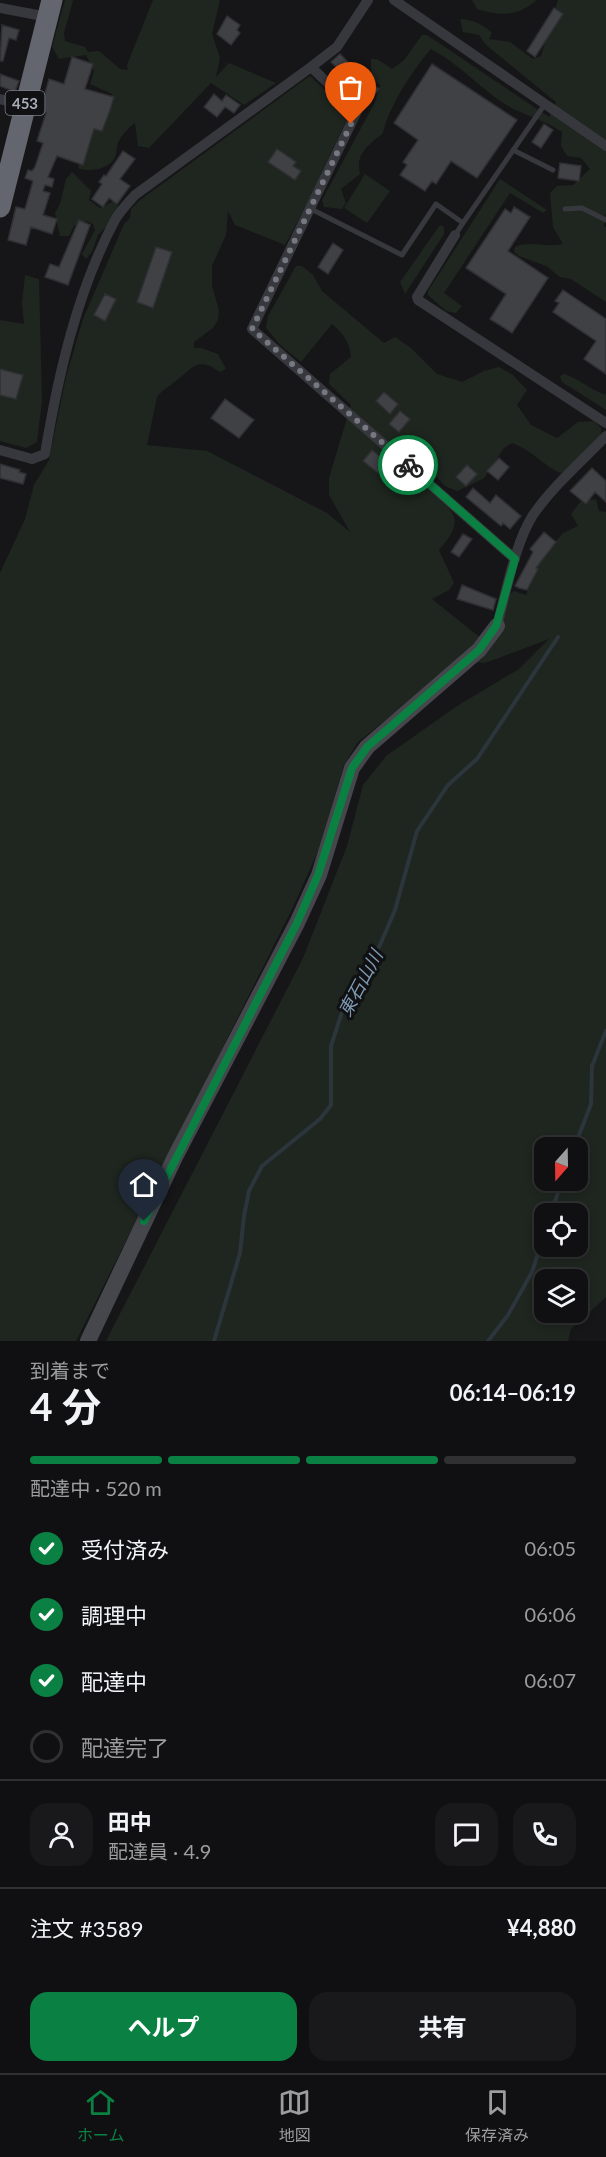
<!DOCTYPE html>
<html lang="ja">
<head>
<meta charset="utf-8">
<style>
	body { margin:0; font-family:Lato,"Noto Sans JP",sans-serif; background:#19191b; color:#f1f3f6; height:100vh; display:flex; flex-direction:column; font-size:22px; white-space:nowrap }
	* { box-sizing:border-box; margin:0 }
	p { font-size:20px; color:#9c9d9f }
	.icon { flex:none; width:33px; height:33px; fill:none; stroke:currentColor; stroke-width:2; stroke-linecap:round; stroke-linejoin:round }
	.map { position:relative; height:1341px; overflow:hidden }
	.panel { display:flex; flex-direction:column; background:#101012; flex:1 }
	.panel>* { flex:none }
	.needle { width:39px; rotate:200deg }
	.fabs { position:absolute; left:534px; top:1137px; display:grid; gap:12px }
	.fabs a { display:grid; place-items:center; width:54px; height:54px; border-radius:12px; background:#101012; box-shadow:0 3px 9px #0003,0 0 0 2px #303032; font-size:30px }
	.pin { position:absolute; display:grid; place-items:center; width:51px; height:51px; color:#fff; margin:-62px -26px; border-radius:50% 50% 50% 0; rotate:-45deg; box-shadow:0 0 6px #0007 }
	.pin .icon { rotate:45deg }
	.courier { position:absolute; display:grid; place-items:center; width:60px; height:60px; margin:-30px; border:4px solid #0b8043; border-radius:50%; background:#fff; color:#222; box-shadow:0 2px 8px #0007 }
	.summary em { font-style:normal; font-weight:700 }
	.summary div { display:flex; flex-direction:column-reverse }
	.summary { display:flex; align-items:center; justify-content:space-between; height:102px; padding:0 30px }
	h1 { font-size:39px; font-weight:700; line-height:45px }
	.bar { display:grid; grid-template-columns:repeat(4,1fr); gap:9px 6px; align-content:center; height:72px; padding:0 30px }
	.bar i { height:8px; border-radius:4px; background:#303032 }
	.bar .current { background:#0b8043 }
	.bar p { grid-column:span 4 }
	.line { display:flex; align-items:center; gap:15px; padding:0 30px; border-top:2px solid #303032 }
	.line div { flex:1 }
	.round { display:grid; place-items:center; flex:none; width:63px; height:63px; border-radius:18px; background:#19191b }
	ol { padding:0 30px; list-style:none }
	li { display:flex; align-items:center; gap:18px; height:66px }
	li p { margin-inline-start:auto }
	li .icon { padding:6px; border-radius:50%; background:#0b8043; color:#fff; stroke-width:4 }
	li:last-child { color:#9c9d9f }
	li i { width:33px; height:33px; border:3px solid #303032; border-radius:50% }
	.primary-button { display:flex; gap:12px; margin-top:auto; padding:12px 30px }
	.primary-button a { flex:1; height:69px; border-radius:18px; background:#0b8043; color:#fff; font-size:24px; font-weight:700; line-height:69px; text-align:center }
	.primary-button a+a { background:#19191b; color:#f1f3f6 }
	.tab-bar { display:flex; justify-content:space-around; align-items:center; height:84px; border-top:2px solid #303032; background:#101012; font-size:16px; color:#9c9d9f }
	.tab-bar a { display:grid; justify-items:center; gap:3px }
	.tab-bar .current { color:#0b8043 }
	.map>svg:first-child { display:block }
	.green { fill:#1e261f; fill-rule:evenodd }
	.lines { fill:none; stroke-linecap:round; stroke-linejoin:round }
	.stream { stroke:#2c353c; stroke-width:4 }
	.building { fill:#404145; stroke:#303034; stroke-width:1.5 }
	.lane { stroke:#37383d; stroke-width:5 }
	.street { stroke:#37383d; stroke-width:10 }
	.secondary { stroke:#45474d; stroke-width:16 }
	.highway { stroke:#63666e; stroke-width:21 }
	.done { stroke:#757880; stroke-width:6; stroke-dasharray:0 10.8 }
	.route { stroke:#0b8043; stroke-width:8 }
	.labels { text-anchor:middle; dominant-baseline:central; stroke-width:6; stroke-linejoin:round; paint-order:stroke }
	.shield { fill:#111113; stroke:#7b7e86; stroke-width:1.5 }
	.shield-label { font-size:15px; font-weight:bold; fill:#a8adb8 }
	.water-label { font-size:18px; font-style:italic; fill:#7f9bb3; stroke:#111113 }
</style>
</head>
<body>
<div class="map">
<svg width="606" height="1341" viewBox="0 0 606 1341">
	<rect width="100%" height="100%" fill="#161618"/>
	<path class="green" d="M65,0H73L64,33L65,41L85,47L88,52L99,51L120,69L128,70L127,65L153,0H220L212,34L220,58L216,77L229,63L276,83L244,105L211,83L149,148L138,146L135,123C129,128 123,133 119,141C116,146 117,150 116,155C112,169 89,173 78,168C86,141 103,120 112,94L90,84L94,71L86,55L59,59L52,47Z
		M472,0H537C516,17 502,16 477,9Z
		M558,0H606V212L604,226L606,227V302L571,279L560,277L546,266L519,256L514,252L515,247C529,240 547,248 563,244L553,227L550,193L557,186L573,185L590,169L581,158L567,156L561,146L562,132C544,119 522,115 503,103C478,86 458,63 431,49C414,68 388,108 383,133C369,145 355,153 360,174L341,189L346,203L342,209L324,207L322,200L375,102L380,85L371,77V59H377L392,69L404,60L422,35H427L549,117L556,102L486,45L479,35L463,32L460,19C473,20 483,24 492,33L489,39L510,42L533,59L541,56Z
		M310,76L347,110L349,115L321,173V178L285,245L235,225L228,211L226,235L212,266V286L219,310L218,320L213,328L194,342V348H201L218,354L226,369L220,372C197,356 193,368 176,381C169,387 163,389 157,397L147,445L207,451L327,513L350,532L329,495V478L351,405L329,384L330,374L351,357C350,343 343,333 332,324L301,362L280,345L266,328L268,316L296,266H302L313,275L322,291L384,343L395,337L411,348L437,374L462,382L484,371L499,367L513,375L527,390L517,405L531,425L557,438L578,422L594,421L601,428V434L570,469L560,473C543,465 530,449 512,443L504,448L484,478L460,490L457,491L445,486L433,473L419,482C445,509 473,512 439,550L454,583L449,590L432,599L482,639L473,651L358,742L344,765L319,849L294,905L76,1341H0V573L25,519L34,485L49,460L66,377L83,319L124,224L130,218L131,209L140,200Z
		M72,172L91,191L89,200L100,208L116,200L118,208L111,222L98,235L92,252L86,259L82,254L95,230L93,224L86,221L74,226L69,236H60L55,213L60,204L66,179Z
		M365,174L390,191L367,223L344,208Z
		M500,179L547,210L543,213L510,193L444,293L462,306L456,313L446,311L428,295V291Z
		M440,225L444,227V234L405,294L400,282Z
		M25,275L39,279L42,401L37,442L26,448L0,441V395L23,375L0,369V320L24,324L22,302Z
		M564,374C579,379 590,389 605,395L606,393V410L562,382L560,376Z
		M596,499L599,511L606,512V1297L571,1329L568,1341H106L303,958L347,846L363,785L386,756L457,706L519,669L549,639L485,663L476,662L507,596L514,591L526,595L538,562L563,533L578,526L571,514L580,502ZM544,1148H578V1180H544ZM544,1214H578V1246H544ZM544,1280H578V1312H544Z"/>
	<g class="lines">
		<path class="stream" d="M574,1148L591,1104L592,1066L606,1031
			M551,1214L562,1180
			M214,1341L240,1253L244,1216L249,1191L262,1166L320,1119L331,1105V1046L343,1009L380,945L395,910L417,831L448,785L477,759L558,637
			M488,1341L508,1315L532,1272L544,1235"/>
	</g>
	<path class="building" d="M554,8L563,14L535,57L527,51Z
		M227,16L240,25L237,30L240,33L231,45L217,34Z
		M2,25L19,30L16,40L9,38L3,61H0Z
		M340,54L356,70L355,72L379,89L372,98L352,84L331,62Z
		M72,57L93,64L85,89L114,97L110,110L102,131L94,129L83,165L57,156L48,177L54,179L52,187L45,185L43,191L50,193L43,215L57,219L52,234L31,227L26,245L8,240L16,207L25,209L33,181L25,178L28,170L32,171L35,167L43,143L37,141L46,113L40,111L49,79L64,84Z
		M432,64L517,120L477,178L451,161L436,184L432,181L425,191L400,175L407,165L403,162L418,140L394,123Z
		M0,74L19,81L15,92L0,86Z
		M214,94L222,101L226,95L240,105L234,113L225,107L217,117L204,107Z
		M544,124L553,130L541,148L532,142Z
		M277,149L296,162L293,166L301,171L295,180L268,162Z
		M123,151L135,159L120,179L130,186L117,204L109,198L103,207L92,199L102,184L99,182L104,175L106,176Z
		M560,163L581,166L579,181L558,178Z
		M514,207L530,217L508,251L548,278L512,333L490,319L506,294L466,268L505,209L511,213Z
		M79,220L90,225L68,285L45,277L50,264L59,267Z
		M333,243L343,250L328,274L318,267Z
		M156,247L172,252L153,308L137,302Z
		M563,290L606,319V374L584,359L596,341L553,312L559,303L555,301Z
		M105,294L116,299L105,321L94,315Z
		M0,369L23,375L16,399L0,395Z
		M384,392L398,404L390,414L376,401Z
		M225,399L254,420L239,438L211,418Z
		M400,411L410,419L399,432L389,424Z
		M372,450L387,462L378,473L363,461Z
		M499,458L509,467L498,480L487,471Z
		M0,464L20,470L19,472L26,474L23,484L0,478Z
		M467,465L477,474L466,486L456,477Z
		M592,468L606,481V502L595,492L586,504L570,491Z
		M473,488L490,503L496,495L521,516L510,529L503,523L501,526L466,497Z
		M544,532L556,542L536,568L538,569L527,590L519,588L515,586L533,552L530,549Z
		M463,534L472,539L459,557L451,552Z
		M462,585L496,599L493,610L457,599Z"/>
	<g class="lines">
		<path class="lane" d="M513,150L553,170
			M311,209L402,255L436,204L463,223L455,235
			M565,209L582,208L606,220
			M463,223L545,104"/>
		<path class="street" d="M394,0L606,146
			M0,8L48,17
			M311,67L337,47L368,0
			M0,99L25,105
			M455,235L417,297L418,300L606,423
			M0,450L32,459L45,454C58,376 77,291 115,220C120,211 128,203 135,195L311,67L357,111L252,329L515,559
			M497,626C506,593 515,543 533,515C553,486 582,461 606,436"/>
		<path class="secondary" d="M88,1341L175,1157L297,923L319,875L352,768L367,747L479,650L497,626"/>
		<path class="highway" d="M0,207L52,0"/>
	</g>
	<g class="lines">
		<path class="done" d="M351,124L252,329L408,465"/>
		<path class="route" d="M144,1221L297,923L318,875L352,768L367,747L479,650L496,626L515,559L408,465"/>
	</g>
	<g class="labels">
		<rect class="shield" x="5.5" y="91" width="39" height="24" rx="4.5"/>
		<g class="shield-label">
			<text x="25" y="103">453</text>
		</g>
		<g class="water-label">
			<text transform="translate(360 983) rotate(-62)">東石山川</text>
		</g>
	</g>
</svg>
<div class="fabs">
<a><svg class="needle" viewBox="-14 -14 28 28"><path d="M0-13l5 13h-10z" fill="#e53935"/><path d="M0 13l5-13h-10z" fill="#9c9d9f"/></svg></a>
<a><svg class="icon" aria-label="locate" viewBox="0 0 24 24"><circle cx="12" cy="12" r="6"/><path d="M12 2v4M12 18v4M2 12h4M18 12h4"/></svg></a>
<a><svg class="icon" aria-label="layers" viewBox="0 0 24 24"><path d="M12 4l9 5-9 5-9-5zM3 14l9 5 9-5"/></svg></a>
</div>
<div class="pin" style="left:351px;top:124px;background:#ea580c"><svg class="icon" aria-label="bag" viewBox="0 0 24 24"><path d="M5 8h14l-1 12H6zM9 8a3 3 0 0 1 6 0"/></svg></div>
<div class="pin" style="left:144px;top:1221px;background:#1f2937"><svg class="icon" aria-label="home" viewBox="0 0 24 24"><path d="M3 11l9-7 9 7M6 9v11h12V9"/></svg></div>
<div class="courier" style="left:408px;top:465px"><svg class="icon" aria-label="bike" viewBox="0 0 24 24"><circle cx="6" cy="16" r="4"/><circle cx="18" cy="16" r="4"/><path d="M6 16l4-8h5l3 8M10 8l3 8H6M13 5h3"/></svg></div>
</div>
<section class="panel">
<div class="summary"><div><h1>4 分</h1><p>到着まで</p></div><em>06:14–06:19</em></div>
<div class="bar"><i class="current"></i><i class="current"></i><i class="current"></i><i></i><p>配達中 · 520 m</p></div>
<ol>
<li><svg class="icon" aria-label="check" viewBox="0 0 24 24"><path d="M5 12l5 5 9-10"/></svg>受付済み<p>06:05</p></li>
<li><svg class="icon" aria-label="check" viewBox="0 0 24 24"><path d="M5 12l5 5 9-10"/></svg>調理中<p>06:06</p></li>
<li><svg class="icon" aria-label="check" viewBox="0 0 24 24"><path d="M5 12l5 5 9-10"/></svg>配達中<p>06:07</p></li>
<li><i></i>配達完了</li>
</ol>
<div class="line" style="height:108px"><a class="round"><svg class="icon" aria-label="person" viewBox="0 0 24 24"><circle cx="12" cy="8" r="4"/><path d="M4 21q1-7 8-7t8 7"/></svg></a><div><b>田中</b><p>配達員 · 4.9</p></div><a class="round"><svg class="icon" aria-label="chat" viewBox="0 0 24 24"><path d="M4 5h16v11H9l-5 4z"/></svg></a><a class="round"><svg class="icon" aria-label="phone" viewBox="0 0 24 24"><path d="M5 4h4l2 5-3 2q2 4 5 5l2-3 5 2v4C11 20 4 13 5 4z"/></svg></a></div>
<div class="line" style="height:78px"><div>注文 #3589</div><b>¥4,880</b></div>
<div class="primary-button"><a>ヘルプ</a><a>共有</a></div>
</section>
<nav class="tab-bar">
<a class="current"><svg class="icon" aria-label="home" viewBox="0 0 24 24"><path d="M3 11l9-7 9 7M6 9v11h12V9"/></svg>ホーム</a>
<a><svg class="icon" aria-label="map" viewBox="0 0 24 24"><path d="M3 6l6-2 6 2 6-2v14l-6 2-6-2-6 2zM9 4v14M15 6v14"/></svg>地図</a>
<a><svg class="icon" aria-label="saved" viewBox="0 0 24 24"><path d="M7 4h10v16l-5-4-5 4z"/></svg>保存済み</a>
</nav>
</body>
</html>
